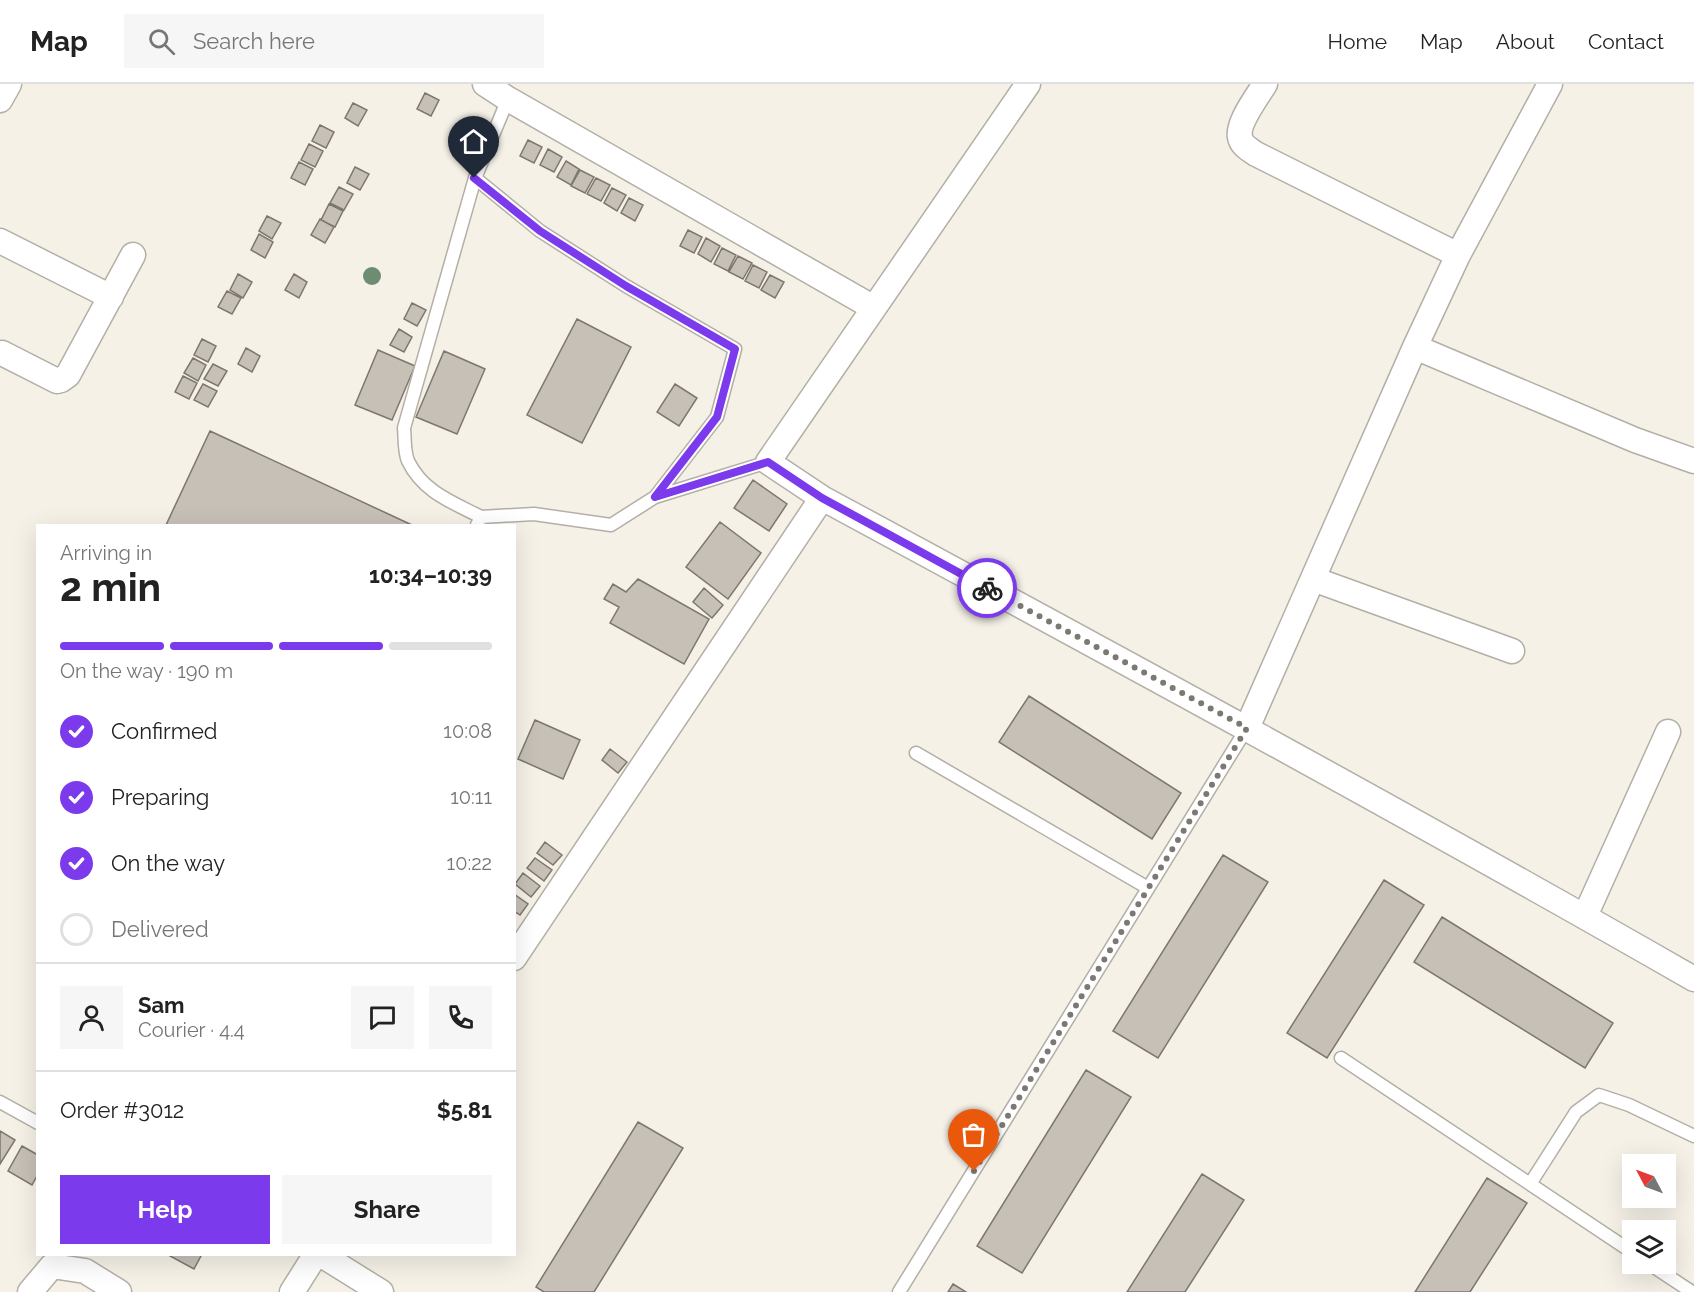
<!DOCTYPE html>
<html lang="en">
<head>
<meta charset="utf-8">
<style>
	body { margin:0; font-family:Raleway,sans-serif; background:#f6f6f6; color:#222; height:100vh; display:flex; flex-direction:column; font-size:22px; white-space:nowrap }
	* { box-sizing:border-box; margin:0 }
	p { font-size:20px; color:#767676 }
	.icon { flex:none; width:33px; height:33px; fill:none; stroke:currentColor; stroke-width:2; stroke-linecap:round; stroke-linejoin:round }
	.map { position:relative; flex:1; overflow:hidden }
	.panel { position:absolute; left:36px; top:440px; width:480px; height:732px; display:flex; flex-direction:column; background:#fff; border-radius:0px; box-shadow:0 6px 24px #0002 }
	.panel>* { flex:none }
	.needle { width:39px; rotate:311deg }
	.tools { position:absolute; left:1622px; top:1070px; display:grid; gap:12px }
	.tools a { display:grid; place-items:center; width:54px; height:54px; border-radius:0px; background:#fff; box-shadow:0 6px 24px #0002; font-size:30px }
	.pin { position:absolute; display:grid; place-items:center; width:51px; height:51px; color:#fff; margin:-62px -26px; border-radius:50% 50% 50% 0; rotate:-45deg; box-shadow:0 0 6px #0007 }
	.pin .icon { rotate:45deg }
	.courier { position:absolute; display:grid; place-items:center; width:60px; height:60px; margin:-30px; border:4px solid #7c3aed; border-radius:50%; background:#fff; color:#222; box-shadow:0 2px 8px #0007 }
	.summary em { font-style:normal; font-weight:700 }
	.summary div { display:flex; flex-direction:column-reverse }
	.summary { display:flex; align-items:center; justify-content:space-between; height:102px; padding:0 24px }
	h1 { font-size:39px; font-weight:700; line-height:45px }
	.bar { display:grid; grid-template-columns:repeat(4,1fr); gap:9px 6px; align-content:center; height:72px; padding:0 24px }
	.bar i { height:8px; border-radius:4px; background:#e0e0e0 }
	.bar .active { background:#7c3aed }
	.bar p { grid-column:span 4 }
	.line { display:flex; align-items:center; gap:15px; padding:0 24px; border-top:2px solid #e0e0e0 }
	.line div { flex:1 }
	.round { display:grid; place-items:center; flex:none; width:63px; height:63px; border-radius:0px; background:#f6f6f6 }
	ol { padding:0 24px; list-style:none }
	li { display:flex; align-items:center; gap:18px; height:66px }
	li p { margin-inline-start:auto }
	li .icon { padding:6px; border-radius:50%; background:#7c3aed; color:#fff; stroke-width:4 }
	li:last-child { color:#767676 }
	li i { width:33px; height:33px; border:3px solid #e0e0e0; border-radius:50% }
	.primary-button { display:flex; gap:12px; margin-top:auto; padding:12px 24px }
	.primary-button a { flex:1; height:69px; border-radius:0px; background:#7c3aed; color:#fff; font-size:24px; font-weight:700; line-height:69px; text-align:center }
	.primary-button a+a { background:#f6f6f6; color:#222 }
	header { display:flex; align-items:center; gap:36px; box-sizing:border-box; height:84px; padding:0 30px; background:#fff; border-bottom:2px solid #e0e0e0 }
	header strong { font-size:28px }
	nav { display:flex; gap:33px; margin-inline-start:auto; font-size:21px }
	.search { width:420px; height:54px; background:#f6f6f6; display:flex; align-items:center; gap:15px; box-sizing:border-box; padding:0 21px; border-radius:0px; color:#767676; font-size:22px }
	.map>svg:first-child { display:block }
	.building { fill:#c6c0b7; stroke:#7c776f; stroke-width:1.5 }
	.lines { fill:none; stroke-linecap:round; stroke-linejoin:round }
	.service-casing { stroke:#b3afa6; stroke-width:15 }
	.minor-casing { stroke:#b3afa6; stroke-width:27 }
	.service { stroke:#fff; stroke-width:12 }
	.minor { stroke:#fff; stroke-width:24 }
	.tree { fill:#6e8c71 }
	.done { stroke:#7c7973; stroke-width:6; stroke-dasharray:0 10.8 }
	.route { stroke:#7c3aed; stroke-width:8 }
</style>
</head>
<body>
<header>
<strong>Map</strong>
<div class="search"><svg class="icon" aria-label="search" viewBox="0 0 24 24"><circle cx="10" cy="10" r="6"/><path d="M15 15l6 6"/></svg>Search here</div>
<nav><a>Home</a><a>Map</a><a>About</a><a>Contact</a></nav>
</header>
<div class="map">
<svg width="1694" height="1208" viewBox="0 0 1694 1208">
	<rect width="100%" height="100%" fill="#f5f1e7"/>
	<path class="building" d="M425,9L439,16L431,32L417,25Z
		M353,19L367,26L358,42L345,34Z
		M320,41L334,48L326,64L312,57Z
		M528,56L542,63L534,79L520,72Z
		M309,60L323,67L315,83L301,76Z
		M548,65L562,73L554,88L540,81Z
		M566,77L579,85L571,101L557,93Z
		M299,78L313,85L305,101L291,94Z
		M355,83L369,90L360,106L347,99Z
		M580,86L594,93L585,109L571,102Z
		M596,94L610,101L601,117L587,110Z
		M339,103L353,110L344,126L330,119Z
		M612,104L626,111L617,127L604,119Z
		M629,114L643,121L635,137L621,129Z
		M329,120L343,127L335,143L321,136Z
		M267,132L281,139L272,155L259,147Z
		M320,135L334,143L325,159L311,151Z
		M688,146L702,153L694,169L680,162Z
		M259,150L273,158L265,174L251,166Z
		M706,154L720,162L711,178L698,170Z
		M722,164L736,171L728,187L714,180Z
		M738,172L752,179L743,195L729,188Z
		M753,181L767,188L759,204L745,197Z
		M238,190L252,198L243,214L230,206Z
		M294,190L307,198L299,214L285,206Z
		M770,191L784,198L775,214L761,206Z
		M227,207L241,214L232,230L218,223Z
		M412,219L426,226L417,242L404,235Z
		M577,235L631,263L582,359L527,331Z
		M399,245L412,253L404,268L390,261Z
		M202,255L216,262L208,278L194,271Z
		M246,264L260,272L252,288L238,280Z
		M378,266L415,282L392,336L355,321Z
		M444,267L485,285L457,350L416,333Z
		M193,274L206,281L198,297L184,289Z
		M213,280L227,287L218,302L204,295Z
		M183,292L197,299L189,315L175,308Z
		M203,300L217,307L208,323L194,316Z
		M675,300L697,314L679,342L657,328Z
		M210,347L412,441H166Z
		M753,396L787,420L769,447L734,424Z
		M720,438L761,469L728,515L686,483Z
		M638,495L709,535L684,580L610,539L619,523L604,515L613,500L626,508Z
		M704,504L723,521L712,534L693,518Z
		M1029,612L1181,709L1152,755L999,658Z
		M535,636L580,656L563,695L518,675Z
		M610,665L627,678L618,689L602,676Z
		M545,758L562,771L553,781L537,769Z
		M1223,771L1268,798L1158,974L1113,947Z
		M535,774L552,786L544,797L527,784Z
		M523,789L540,802L531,813L515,800Z
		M1384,796L1424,821L1327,974L1287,949Z
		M514,810L528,820L520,831L514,827Z
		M1442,833L1613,939L1585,984L1414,878Z
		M1086,986L1131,1013L1022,1189L977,1162Z
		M638,1038L683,1064L594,1208H544L536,1203Z
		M0,1047L15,1056L0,1080Z
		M22,1062L38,1071V1090L32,1101L8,1087Z
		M1202,1090L1244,1116L1185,1208H1127Z
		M1487,1094L1527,1119L1470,1208H1415Z
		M171,1170H202L194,1185L170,1172Z
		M953,1200L966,1208H948Z"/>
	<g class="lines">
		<g class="service-casing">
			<path id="service" d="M475,94L540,147L626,202L735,265L717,333L655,413L611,441L534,430L481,433L477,441
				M655,413L768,378
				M481,433C452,418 423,408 408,377C404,368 405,354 404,344L475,94L508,15
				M916,669L1148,804
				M1341,974L1632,1168
				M0,1018L38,1039
				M1530,1100L1576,1028L1599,1011L1629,1021L1694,1052
				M1648,1179L1692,1208
				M899,1208L1247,644"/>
		</g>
		<g class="minor-casing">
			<path id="minor" d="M485,0L508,15L874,224
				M1028,0L768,378L822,414C1114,572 1406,730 1694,895
				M1265,0C1257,13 1237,39 1240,53C1241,61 1250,66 1256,70L1458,171
				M0,16L9,0
				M0,157L111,213
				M1415,263L1635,356L1694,377
				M0,269H2L57,297L61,296L68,291L133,171
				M1313,495L1512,567
				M1247,644L1415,263L1458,171L1550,0
				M1585,832L1668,648
				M514,874L822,414
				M320,1170L381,1208
				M30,1208L52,1182L85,1187L119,1208
				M292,1208L316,1170"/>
		</g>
		<use href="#service" class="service"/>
		<use href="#minor" class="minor"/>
	</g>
	<circle class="tree" cx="372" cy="192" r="9"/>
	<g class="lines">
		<path class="done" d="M974,1087L1247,644L987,504"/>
		<path class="route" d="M474,94L540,147L626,202L735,265L717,333L655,413L768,378L822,414L987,504"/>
	</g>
</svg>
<div class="tools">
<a><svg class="needle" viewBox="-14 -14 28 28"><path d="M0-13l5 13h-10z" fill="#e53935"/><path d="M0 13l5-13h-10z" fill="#767676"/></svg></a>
<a><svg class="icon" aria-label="layers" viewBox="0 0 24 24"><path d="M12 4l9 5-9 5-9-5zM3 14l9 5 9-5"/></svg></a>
</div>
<div class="pin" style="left:974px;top:1087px;background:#ea580c"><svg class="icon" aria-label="bag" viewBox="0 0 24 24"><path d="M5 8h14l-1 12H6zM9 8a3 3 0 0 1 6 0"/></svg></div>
<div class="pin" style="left:474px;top:94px;background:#1f2937"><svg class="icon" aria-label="home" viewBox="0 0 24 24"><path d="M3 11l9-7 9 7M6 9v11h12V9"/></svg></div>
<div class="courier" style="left:987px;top:504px"><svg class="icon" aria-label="bike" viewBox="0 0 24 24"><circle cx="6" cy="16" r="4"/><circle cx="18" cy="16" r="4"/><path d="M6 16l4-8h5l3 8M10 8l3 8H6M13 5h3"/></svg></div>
<section class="panel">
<div class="summary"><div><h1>2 min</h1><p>Arriving in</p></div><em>10:34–10:39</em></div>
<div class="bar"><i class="active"></i><i class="active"></i><i class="active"></i><i></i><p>On the way · 190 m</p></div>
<ol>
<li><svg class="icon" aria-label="check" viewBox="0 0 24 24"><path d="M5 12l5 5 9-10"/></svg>Confirmed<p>10:08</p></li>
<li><svg class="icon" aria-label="check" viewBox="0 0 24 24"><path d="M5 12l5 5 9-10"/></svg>Preparing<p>10:11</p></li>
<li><svg class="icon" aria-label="check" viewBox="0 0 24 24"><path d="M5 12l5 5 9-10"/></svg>On the way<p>10:22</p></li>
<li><i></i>Delivered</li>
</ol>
<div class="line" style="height:108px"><a class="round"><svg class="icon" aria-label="person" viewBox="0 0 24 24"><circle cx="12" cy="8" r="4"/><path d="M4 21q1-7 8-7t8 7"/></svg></a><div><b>Sam</b><p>Courier · 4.4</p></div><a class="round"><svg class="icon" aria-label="chat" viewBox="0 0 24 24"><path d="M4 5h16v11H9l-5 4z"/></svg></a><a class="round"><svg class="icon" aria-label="phone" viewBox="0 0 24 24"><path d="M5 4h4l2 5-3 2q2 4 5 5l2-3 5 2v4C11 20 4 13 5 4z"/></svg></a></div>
<div class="line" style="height:78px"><div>Order #3012</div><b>$5.81</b></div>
<div class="primary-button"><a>Help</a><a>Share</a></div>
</section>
</div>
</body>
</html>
